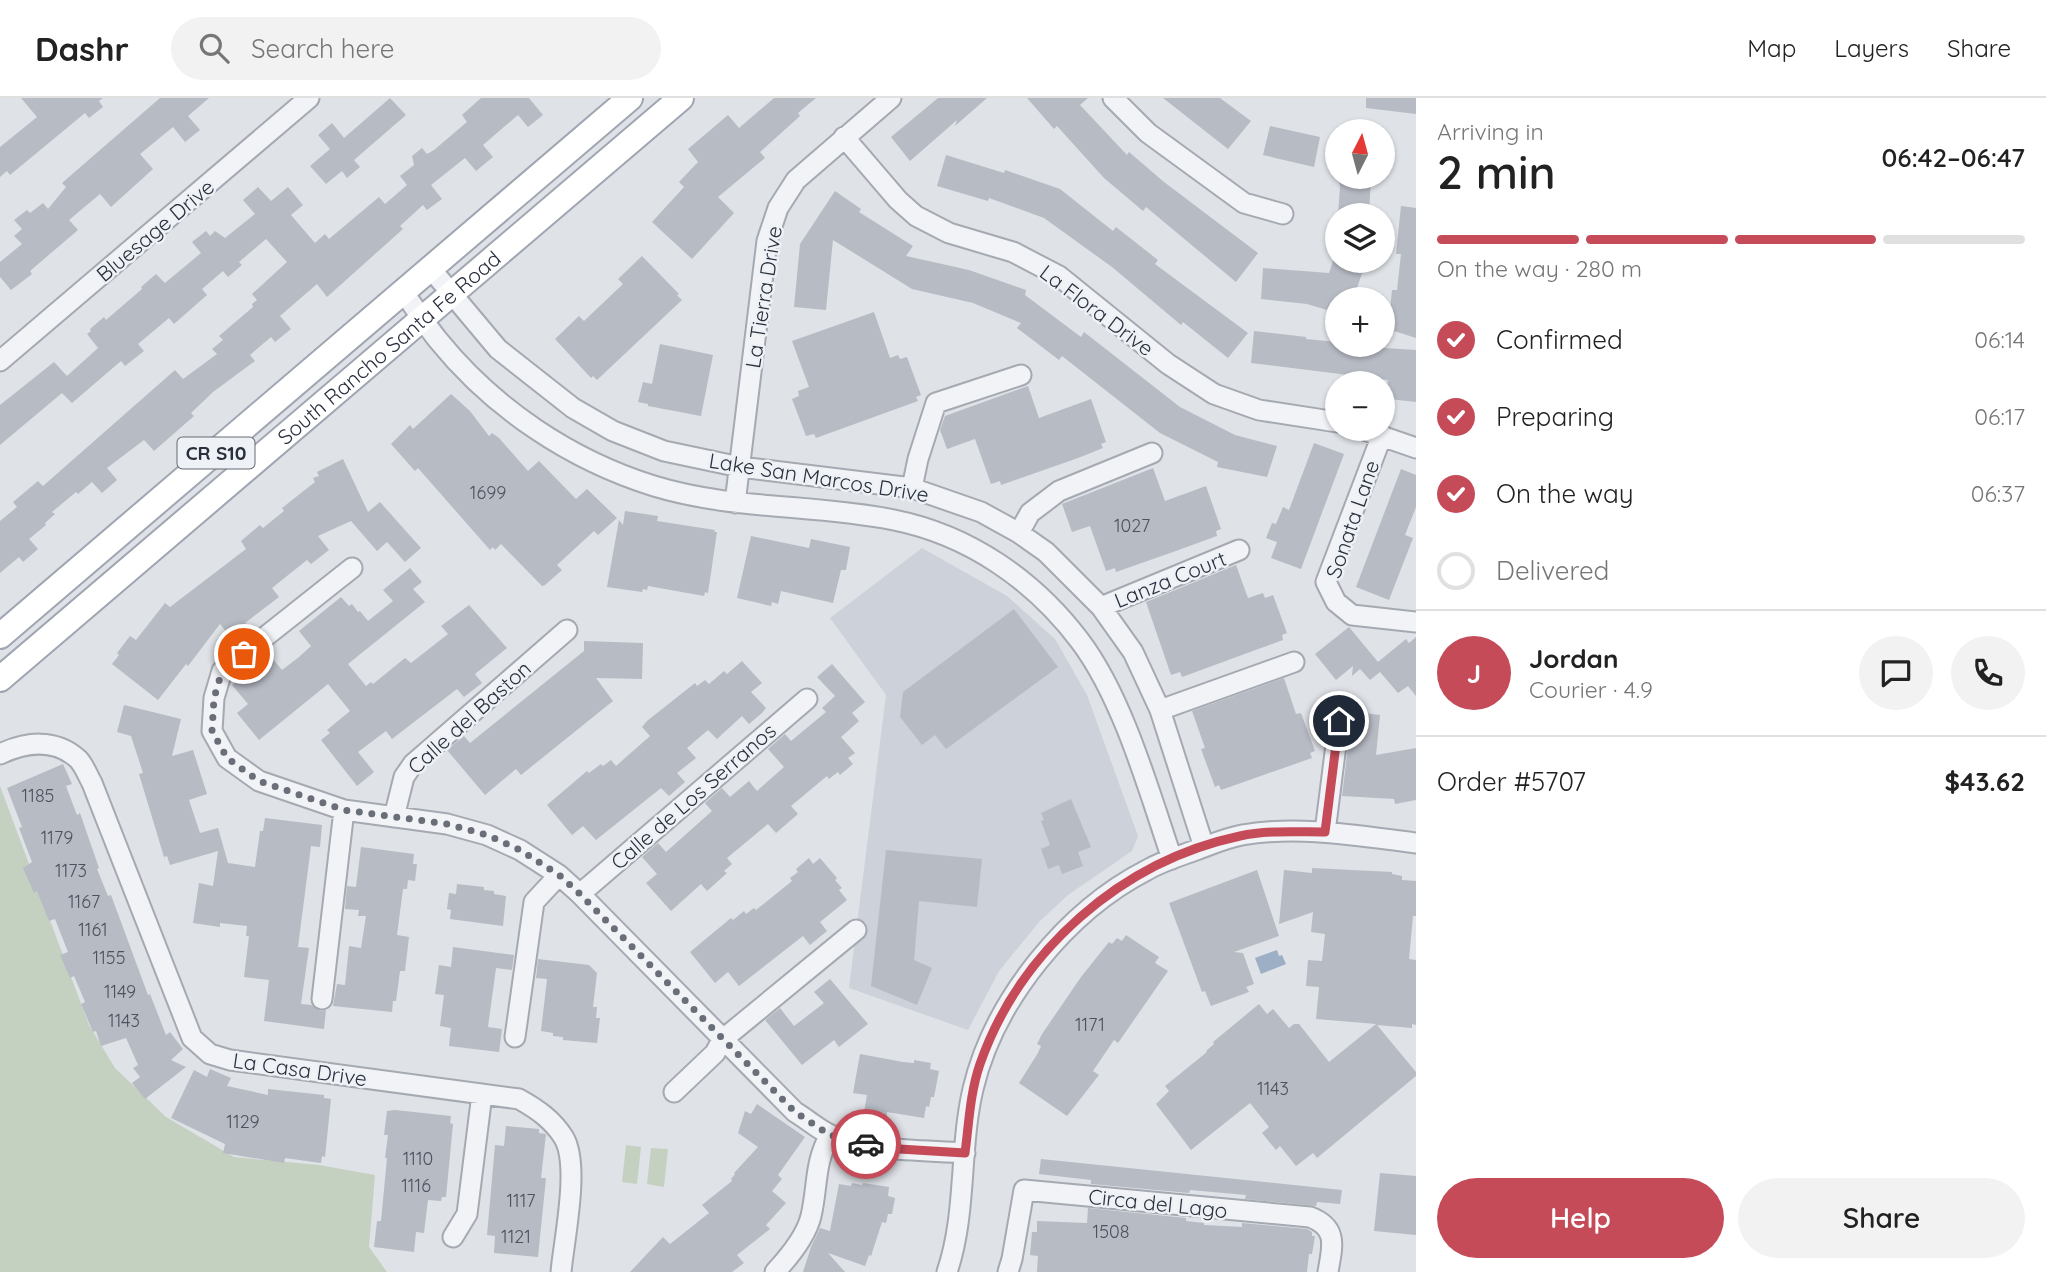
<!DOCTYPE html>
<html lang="en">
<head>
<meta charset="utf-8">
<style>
	body { margin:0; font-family:Quicksand,sans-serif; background:#f2f2f2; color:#222; height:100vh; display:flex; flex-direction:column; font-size:26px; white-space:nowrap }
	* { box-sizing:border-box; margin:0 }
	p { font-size:23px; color:#767676 }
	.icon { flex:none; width:38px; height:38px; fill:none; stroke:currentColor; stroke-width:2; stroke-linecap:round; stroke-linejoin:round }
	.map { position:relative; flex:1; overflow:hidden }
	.side { display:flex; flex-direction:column; background:#fff; width:630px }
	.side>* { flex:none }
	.needle { width:46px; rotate:6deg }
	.buttons { position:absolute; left:1325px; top:21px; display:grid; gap:14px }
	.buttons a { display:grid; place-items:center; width:70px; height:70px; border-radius:50%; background:#fff; box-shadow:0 2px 5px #0004; font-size:35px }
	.pin { position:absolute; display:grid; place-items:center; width:60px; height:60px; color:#fff; margin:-30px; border:4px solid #fff; border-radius:50%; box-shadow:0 2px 7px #0007 }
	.courier { position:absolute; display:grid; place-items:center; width:70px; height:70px; margin:-35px; border:5px solid #c54b59; border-radius:50%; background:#fff; color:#222; box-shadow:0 2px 9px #0007 }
	.headline em { font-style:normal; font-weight:600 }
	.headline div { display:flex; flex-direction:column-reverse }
	.headline { display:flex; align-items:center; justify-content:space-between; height:119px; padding:0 21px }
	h1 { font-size:46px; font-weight:600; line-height:52px }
	.bar { display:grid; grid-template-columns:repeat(4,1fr); gap:10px 7px; align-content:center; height:84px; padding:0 21px }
	.bar i { height:9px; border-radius:5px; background:#e0e0e0 }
	.bar .current { background:#c54b59 }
	.bar p { grid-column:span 4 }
	.line { display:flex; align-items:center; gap:18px; padding:0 21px; border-top:2px solid #e0e0e0 }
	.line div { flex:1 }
	.round { display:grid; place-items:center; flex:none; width:74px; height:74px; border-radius:37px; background:#f2f2f2 }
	ol { padding:0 21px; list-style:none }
	li { display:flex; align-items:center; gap:21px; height:77px }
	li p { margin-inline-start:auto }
	li .icon { padding:7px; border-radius:50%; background:#c54b59; color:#fff; stroke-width:4 }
	li:last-child { color:#767676 }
	li i { width:38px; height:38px; border:4px solid #e0e0e0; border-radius:50% }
	.button { display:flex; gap:14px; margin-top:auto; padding:14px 21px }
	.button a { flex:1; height:80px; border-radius:42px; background:#c54b59; color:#fff; font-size:28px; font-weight:600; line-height:80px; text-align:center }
	.button a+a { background:#f2f2f2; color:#222 }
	header { display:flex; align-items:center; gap:42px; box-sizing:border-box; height:98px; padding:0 35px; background:#fff; border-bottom:2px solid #e0e0e0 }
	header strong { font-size:33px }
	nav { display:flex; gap:38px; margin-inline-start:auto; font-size:24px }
	.search { width:490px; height:63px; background:#f2f2f2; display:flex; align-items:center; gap:18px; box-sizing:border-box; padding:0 24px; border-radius:38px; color:#767676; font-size:26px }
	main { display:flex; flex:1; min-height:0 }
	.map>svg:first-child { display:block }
	.built { fill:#cdd1d9 }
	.green { fill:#c4d1c1 }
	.water { fill:#9cafc5 }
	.building { fill:#b7bbc4 }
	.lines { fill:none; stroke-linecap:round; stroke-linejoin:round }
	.minor-casing { stroke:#a5a9b1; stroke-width:23 }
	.major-casing { stroke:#9fa6b2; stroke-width:28 }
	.minor { stroke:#f1f3f6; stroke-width:19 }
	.major { stroke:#fff; stroke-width:24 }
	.done { stroke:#696e78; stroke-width:7; stroke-dasharray:0 12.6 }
	.route { stroke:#c54b59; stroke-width:9 }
	.labels { text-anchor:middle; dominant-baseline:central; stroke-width:5; stroke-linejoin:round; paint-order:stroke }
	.number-label { font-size:18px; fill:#4c535f }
	.shield { fill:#eef1f5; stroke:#646a74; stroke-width:2 }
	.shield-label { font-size:19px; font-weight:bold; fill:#29303d }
	.street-label { font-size:21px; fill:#29303d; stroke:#eef1f5 }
</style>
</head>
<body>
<header>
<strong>Dashr</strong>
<div class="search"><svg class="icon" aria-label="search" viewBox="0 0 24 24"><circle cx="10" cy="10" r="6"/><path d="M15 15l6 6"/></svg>Search here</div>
<nav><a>Map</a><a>Layers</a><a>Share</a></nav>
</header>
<main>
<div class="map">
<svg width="1416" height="1174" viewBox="0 0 1416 1174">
	<rect width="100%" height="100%" fill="#dfe2e7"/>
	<path class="built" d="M922,450L1007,498L1055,541L1087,597L1138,738L1132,753L1068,797L1040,823L999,873L968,932L849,890L886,597L830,520Z"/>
	<path class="green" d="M0,688L89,927L115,970L166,1019L234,1059L319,1067L375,1077L369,1149L387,1174H0Z
		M626,1047L641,1049L637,1086L622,1084Z
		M651,1050L668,1051L664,1089L647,1086Z"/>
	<path class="water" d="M1277,852L1279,858L1282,857L1286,866L1261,876L1255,860Z"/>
	<path class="building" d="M21,0H103L99,3L103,9L89,20L85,15L10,77L7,73L0,79V49L37,19Z
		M160,0H209L188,18L200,32L185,44L173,29L140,56L153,71L111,109L100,96L69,122L78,132L30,173L32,176L11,192L0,179V164L22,146L14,138L22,131L14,122L27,112L30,115L43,105L48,111L66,89L62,85Z
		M390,0L406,17L354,62L360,69L347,80L342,73L326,86L310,68L330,51L318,37L332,25L344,40Z
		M481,0H529L543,17L528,29L518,17L483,47L493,59L476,73L465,60L431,87L442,101L427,112L423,107L400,128L403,131L327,199L317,186L280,218L291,231L275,244L271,239L250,257L255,263L213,294L191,315L194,318L154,353L144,342L107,370L117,382L102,395L92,384L78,396L76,394L52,414L55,416L45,425L46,427L29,441L38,451L23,464L19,459L0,475V423L17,409L13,404L38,383L43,388L175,272L183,281L217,256L212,251L223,242L219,238L253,209L252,206L257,202L252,196L287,164L266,141L239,164L242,167L228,179L223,173L202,191L207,197L174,226L169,220L138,246L144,253L125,268L121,263L72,305L62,295L0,347V307L54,264L67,278L98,250L87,236L91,233L90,231L104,219L106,222L142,191L141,189L156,176L165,185L201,155L192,144L206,133L210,138L215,133L225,140L255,116L243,102L258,89L271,103L288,89L303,107L291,117L315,145L325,136L329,141L379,99L385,106L407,87L400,78L414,67L412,58L422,50L427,56L434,52L467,24L462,17Z
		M774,0H816L798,15L800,18L760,54L765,60L718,99L734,115L692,161L652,124L684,89L679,84L698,64L688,51L728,17L739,30Z
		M938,0H987L955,28L957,22L910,63L891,39Z
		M1027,0H1088L1080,7L1127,57L1129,54L1164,84L1258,155L1236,184L1146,109L1143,113L1104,80L1057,28L1054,31Z
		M1163,0H1220L1251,23L1228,51Z
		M1366,0H1416V16L1366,10Z
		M1270,28L1320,39L1314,69L1263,57Z
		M946,57L1004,75L1005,72L1060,91L1113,133L1116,129L1158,162L1155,166L1248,235L1228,260L1183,224L1181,227L1112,169L1044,120L989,100L988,103L937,88Z
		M1338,79H1371L1369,117H1338L1340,89Z
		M835,93L861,111L859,114L913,148L906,158L969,172L1026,192L1025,197L1081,239L1084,234L1180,309L1235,337L1277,348L1267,379L1217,369L1218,364L1160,335L1062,258L1059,262L1017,230L1021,225L973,205L912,191L833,142L826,212L794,209L800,146Z
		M1401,108L1416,110V240L1388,231L1392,192H1397L1401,156H1396Z
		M642,158L679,196L677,197L682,202L597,282L593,278L591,280L555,241L579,218L584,223L623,186L618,181Z
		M1333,163H1352L1365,167L1353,201H1337V215L1307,206L1261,201L1263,170L1329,175Z
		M874,214L890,260L898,257L900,261L907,259L921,297L916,299L918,303L816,340L814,336L806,338L792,301L799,298L798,293L809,289L792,243Z
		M1254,233L1306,239V241L1337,244V247L1416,252V304L1389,301L1390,290H1387L1388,282L1251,265Z
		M660,246L713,257L701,318L648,308V306L638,304L643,284L652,286Z
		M1028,288L1039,320L1091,301L1106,344L1101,346L1103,350L1078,360L1001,387L1000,383L991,386L975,341L947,351L940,332L945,318Z
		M451,296L470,313L489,338L492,335L499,340L528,373L539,363L576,401L587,391L617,420L598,437L594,433L557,467L562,472L545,487L542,488L501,446L495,452L493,449L490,452L418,370L415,373L391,346L410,327L413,331Z
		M1314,345L1344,356L1301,471L1271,460L1277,444L1266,440L1272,425L1276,426L1283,409L1289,412Z
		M343,361L368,414L380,404L421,450L405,464L387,444L377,453L351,423L318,438L329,452L311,466L307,462L272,490L279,499L245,525L247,527L231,540L220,526L188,568L186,566L158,602L112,566L119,557L117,555L130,538L136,542L165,505L170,509L246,451L241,443L260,427L263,430L284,413L282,410L315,384L313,380L319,378L317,374Z
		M1153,370L1165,403L1206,388L1221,431L1216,433L1217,438L1173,454L1116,474L1115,470L1106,473L1090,428L1072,434L1062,406Z
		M1401,371L1416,377V409L1405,437L1413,440L1389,502L1356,489Z
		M625,413L658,418L657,423L715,432L714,434H717L708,495L705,494L704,498L648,488L647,492L643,491L642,494L607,489L619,422L623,427Z
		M751,438L809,450L811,441L850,449L846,472H841L833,505L781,493L778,506L772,504L771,508L737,500Z
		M1236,467L1248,500L1263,495L1265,500L1273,497L1287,535L1282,537L1283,542L1182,579L1180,574L1171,577L1146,504Z
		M410,470L422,484L413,491L425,504L348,566L366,588L371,584L373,586L405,560L411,565L448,536L441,528L469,507L507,550L475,576L482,585L464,599L457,591L392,641L386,633L358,654L374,674L357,688L321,642L330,635L327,632L350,613L328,586L259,642L237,615L248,606L232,587L271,559L282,572L299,559L311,548L299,533L341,499L349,508L352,506L358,514L360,513L368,523L393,503L383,492Z
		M1014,511L1058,569L946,651L935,637L922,647L900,619L903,594Z
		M1349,529L1378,564L1406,541L1409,545L1416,539V598L1408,588L1398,595L1380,574L1370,582L1360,571L1352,578L1353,568L1336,582L1315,556Z
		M584,543L643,545L642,581L596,580L613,603L521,677L516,671L485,697L447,652L464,638L470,645L584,553Z
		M742,563L762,585L751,594L766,610L762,615L749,626L742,618L717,641L708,632L687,650L696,660L677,675L685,684L669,698L661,690L596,742L583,728L572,737L547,707L587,673L589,675L601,666L603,668L611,662L616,668L650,638L642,629L647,623L695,585L697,588L705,582L709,586L724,573L727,576Z
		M832,566L865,604L852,615L859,623L841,639L855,655L848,660L853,666L840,677L838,674L829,681L827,678L791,708L798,716L776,735L768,726L727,760L732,766L724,773L727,775L707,793L701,786L671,813L646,785L657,776L642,759L658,745L666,754L712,713L705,705L722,690L730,699L749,683L757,693L784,669L768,651L785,636L791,643L826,614L822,610L835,598L817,579Z
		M1284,580L1296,616L1301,615L1315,653L1310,655L1312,660L1221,692L1219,687L1215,689L1201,651L1205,650L1192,613Z
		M124,607L181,621L172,658L193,652L207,696L189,702L200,735L218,730L228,765L255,769L260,733H263L265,720L322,727L320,749L311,748L298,849L309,850L301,906L312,907L320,913L326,912L324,931L264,923L269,882L244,879L249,838H246L247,828L220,825V829L193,825L199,785L213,788L218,753L170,767L167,758L164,759L139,676L143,675L131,638L117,634Z
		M1348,613L1380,617L1376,657L1416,650V702L1395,706L1394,701L1342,698L1351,625Z
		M63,666L72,686L66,688L77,717L80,715L99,770L97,771L108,798L111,797L148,897L150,896L166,937L170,934L183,951L171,962L186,969L145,1001L132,985L140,979L133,970L138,967L126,940L101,948L96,933L93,934L81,906L85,904L74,878L70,880L60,857L68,854L55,821L49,823L37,793L34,795L23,770L32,764L19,730L22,729L7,690Z
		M1071,701L1091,749L1078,754L1083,768L1062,776L1059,767L1048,771L1041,751L1050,747L1041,723L1044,722L1041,715Z
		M361,749L414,756L413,766H417L415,783L408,782L407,791H403L397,837L409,839L405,873H400L396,903H393L392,914L333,908L337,886L345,887L349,848L361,850L366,818H358L359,812L345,811L347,788L356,789Z
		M886,752L982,761L977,809L919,803L914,862L932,870L917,907L871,888Z
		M809,760L813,766L820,760L837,780L835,782L842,790L839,792L847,802L820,824L827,833L810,847L803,838L739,888L728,874L715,885L690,854L731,820L733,822L744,813L746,816L754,810L756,812L792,783L790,780L798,774L796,771Z
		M1312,770L1392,774V776L1402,778V782L1416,783V818H1413L1409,861L1416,862V927L1412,926V930L1377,927L1416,974V978L1317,1060L1313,1055L1296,1068L1280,1048L1276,1052L1262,1035L1269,1029L1250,1005L1191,1052L1156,1006L1169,993L1165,988L1207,954L1206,953L1214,946L1213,944L1259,906L1267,916L1273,911L1289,930L1294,926H1299L1329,964L1376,926L1316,921L1319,889L1306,888L1308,862L1322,863L1325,836L1311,834L1313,814L1279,826L1284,772L1312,775Z
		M1257,772L1279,838L1234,854L1243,855L1254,886L1246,889L1249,894L1211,908L1205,893L1202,894L1169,805Z
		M457,786L484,789V792L494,793V796L506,798L503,828L450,821L451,812L447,811L449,795L456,796Z
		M1126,837L1159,859L1155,865L1168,873L1118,945L1114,942L1093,973L1099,977L1067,1018L1019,985L1038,955L1041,948L1037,946L1042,936L1081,879L1109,844L1112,846L1117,840L1122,843Z
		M453,849L514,857L512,872L496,870L488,929L502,931L499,954L449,948L451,930L440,928L444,897L435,896L439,867L451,869Z
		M538,861L589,867L597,875L593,909H597L596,920H600L597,945L563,942V939L553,938V935L541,933L547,881L536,880Z
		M830,881L868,926L839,949L834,942L802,967L765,922L780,910L794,928L824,905L814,894Z
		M860,956L903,964L914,965V962L931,965L930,971L939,973L934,999H931L929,1009L926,1008L924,1020L887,1014L886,1024L863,1020L867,997L853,995Z
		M210,971L231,980L227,988L268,997V991L324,997V1000L331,1001L325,1059L322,1058L321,1065L285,1060L284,1065L223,1055L225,1046L171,1020L194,972L207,979Z
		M757,1006L805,1039L778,1077L782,1081L772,1093L786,1105L766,1127L770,1131L737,1157L744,1165L732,1174H630L663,1139L670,1146L709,1115L702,1107L732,1083L731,1081L735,1076L734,1075L758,1049L738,1035L745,1013L751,1016Z
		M395,1012L451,1018L450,1025L453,1026L446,1099H442L441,1103L428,1102L424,1135L416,1134L414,1154L374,1149L377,1123H381L387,1060H385L388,1037H384L387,1013Z
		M506,1028L539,1031V1035L546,1036L541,1080H546L538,1159L494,1155L495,1138L487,1137L495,1047L504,1048Z
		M1041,1061L1342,1092L1340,1106L1317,1104L1316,1108L1245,1101L1246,1097L1190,1092L1189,1095L1091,1086V1082L1039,1076Z
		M1380,1075L1416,1078V1137L1374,1133Z
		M852,1085L862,1087L863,1085L889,1089L888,1098L895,1100L892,1116H888L886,1125L882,1124L871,1158L869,1157L865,1168L828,1155L845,1174H803L811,1149L820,1130L830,1133L839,1086L851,1088Z
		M1088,1110L1186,1120V1123L1204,1125V1127L1242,1129V1125L1307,1131L1312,1134V1138H1315L1312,1156H1309L1307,1174H1037L1038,1158L1030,1157L1032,1134H1037V1123L1087,1125Z"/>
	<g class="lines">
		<g class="minor-casing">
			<path id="minor" d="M1113,0L1148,35L1244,105L1283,116
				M844,39L898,102L916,118L949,135L1013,154L1059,178L1168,266L1214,296L1259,312L1337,324
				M431,171L498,251L573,310L613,333L664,353L740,369L912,390L981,414L1019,435L1046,454L1101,509L1133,554L1160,612L1204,749
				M404,195C415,210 426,227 438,242C493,310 570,362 654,388C732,412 814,406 894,422C969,437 1034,482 1080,543C1123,600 1149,693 1172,761
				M0,263L309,0
				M1361,331L1416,350
				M1382,337L1326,484L1336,504L1352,517L1416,524
				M912,390L918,361L936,305L1021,277
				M735,405L767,143L778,110L796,82L891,0
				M1019,435L1030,415L1059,393L1152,355
				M352,470L222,573L214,600L212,633L227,660L259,683L344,712L447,726L487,737L520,752L559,777L580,796L795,1014C807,1021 819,1032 831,1037C873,1054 922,1052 965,1055
				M1101,509L1239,452
				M1160,612L1294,564
				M0,656C26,644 55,640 78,661C84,667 88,678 92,685L192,940L210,956L230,962L519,1001C537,1011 553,1022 564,1040C580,1068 564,1141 561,1174
				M394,719L404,679L413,666L567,532
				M1325,734L1339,623
				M580,796L807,601
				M322,901L344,712
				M515,939L534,804L559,777
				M674,994L715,955L722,942L856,832
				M453,1139L467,1116L482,996
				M775,1174C789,1159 806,1139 811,1118C818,1088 814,1065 830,1037
				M947,1174C967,1115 959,1051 973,991C994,902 1067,813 1147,772C1162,763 1180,758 1196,752C1210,747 1226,740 1242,737C1299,727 1359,738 1416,745
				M1008,1174L1012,1161L1024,1092L1310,1119C1339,1130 1332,1149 1328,1174"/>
		</g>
		<g class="major-casing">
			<g id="major">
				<path d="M0,538L630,0"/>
				<path id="s1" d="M0,581L681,0"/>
			</g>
		</g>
		<use href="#minor" class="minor"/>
		<use href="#major" class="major"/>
	</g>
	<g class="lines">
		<path class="done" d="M244,556L222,573L214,600L212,633L227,660L259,683L344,712L447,726L487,737L520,752L559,777L580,796L795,1014L830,1037L866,1046"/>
		<path class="route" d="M866,1046L883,1050L965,1055C969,1025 970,995 980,966C1020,852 1122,763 1240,738C1267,732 1297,734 1325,734L1339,623"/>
	</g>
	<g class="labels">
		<g class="number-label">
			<text x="488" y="394">1699</text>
			<text x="1132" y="427">1027</text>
			<text x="38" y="697">1185</text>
			<text x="57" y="739">1179</text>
			<text x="71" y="772">1173</text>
			<text x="84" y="803">1167</text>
			<text x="93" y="831">1161</text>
			<text x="109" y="859">1155</text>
			<text x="120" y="893">1149</text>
			<text x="124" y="922">1143</text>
			<text x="1090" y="926">1171</text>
			<text x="1273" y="990">1143</text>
			<text x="243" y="1023">1129</text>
			<text x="418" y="1060">1110</text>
			<text x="416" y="1087">1116</text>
			<text x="521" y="1102">1117</text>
			<text x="1111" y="1133">1508</text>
			<text x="516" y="1138">1121</text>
		</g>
		<rect class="shield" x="177.5" y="339.5" width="77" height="31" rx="5"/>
		<g class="shield-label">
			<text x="216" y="355">CR S10</text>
		</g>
		<g class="street-label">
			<text transform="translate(155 132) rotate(-40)">Bluesage Drive</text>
			<text transform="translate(763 199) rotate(-81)">La Tierra Drive</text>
			<text transform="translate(1097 212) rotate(37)">La Flora Drive</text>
			<text stroke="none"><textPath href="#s1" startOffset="511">South Rancho Santa Fe Road</textPath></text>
			<text transform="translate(819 379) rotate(9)">Lake San Marcos Drive</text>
			<text transform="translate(1352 421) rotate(-71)">Sonata Lane</text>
			<text transform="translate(1170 481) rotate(-22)">Lanza Court</text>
			<text transform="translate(469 619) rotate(-42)">Calle del Baston</text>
			<text transform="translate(693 698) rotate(-41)">Calle de Los Serranos</text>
			<text transform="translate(300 971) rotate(8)">La Casa Drive</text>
			<text transform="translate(1158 1105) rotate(6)">Circa del Lago</text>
		</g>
	</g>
</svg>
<div class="buttons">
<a><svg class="needle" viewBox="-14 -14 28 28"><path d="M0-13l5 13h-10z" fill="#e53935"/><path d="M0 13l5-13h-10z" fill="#767676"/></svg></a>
<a><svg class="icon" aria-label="layers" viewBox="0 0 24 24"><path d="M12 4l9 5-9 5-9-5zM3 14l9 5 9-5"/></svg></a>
<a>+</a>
<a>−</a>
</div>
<div class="pin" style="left:244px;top:556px;background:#ea580c"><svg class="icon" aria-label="bag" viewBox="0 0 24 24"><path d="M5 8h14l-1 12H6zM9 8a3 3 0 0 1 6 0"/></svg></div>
<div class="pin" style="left:1339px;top:623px;background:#1f2937"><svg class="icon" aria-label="home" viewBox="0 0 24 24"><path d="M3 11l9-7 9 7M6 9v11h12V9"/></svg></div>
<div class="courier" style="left:866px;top:1046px"><svg class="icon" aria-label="car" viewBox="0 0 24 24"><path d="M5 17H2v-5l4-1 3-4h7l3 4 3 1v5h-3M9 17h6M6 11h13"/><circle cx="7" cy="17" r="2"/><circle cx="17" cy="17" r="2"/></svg></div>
</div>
<section class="side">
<div class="headline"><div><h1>2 min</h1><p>Arriving in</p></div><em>06:42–06:47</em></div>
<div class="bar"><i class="current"></i><i class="current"></i><i class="current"></i><i></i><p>On the way · 280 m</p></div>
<ol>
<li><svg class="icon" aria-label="check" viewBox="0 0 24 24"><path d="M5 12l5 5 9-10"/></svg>Confirmed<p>06:14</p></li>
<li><svg class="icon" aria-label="check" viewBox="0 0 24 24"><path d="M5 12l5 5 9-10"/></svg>Preparing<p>06:17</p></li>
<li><svg class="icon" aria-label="check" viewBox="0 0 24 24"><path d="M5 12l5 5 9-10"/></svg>On the way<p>06:37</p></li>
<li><i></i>Delivered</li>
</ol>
<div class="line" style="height:126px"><b class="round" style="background:#c54b59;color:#fff">J</b><div><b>Jordan</b><p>Courier · 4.9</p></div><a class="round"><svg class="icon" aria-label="chat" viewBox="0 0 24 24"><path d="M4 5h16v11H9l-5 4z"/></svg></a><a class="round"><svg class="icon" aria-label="phone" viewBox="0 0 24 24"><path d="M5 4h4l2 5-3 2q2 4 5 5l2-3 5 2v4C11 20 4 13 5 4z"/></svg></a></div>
<div class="line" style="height:91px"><div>Order #5707</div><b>$43.62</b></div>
<div class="button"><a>Help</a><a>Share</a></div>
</section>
</main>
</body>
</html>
